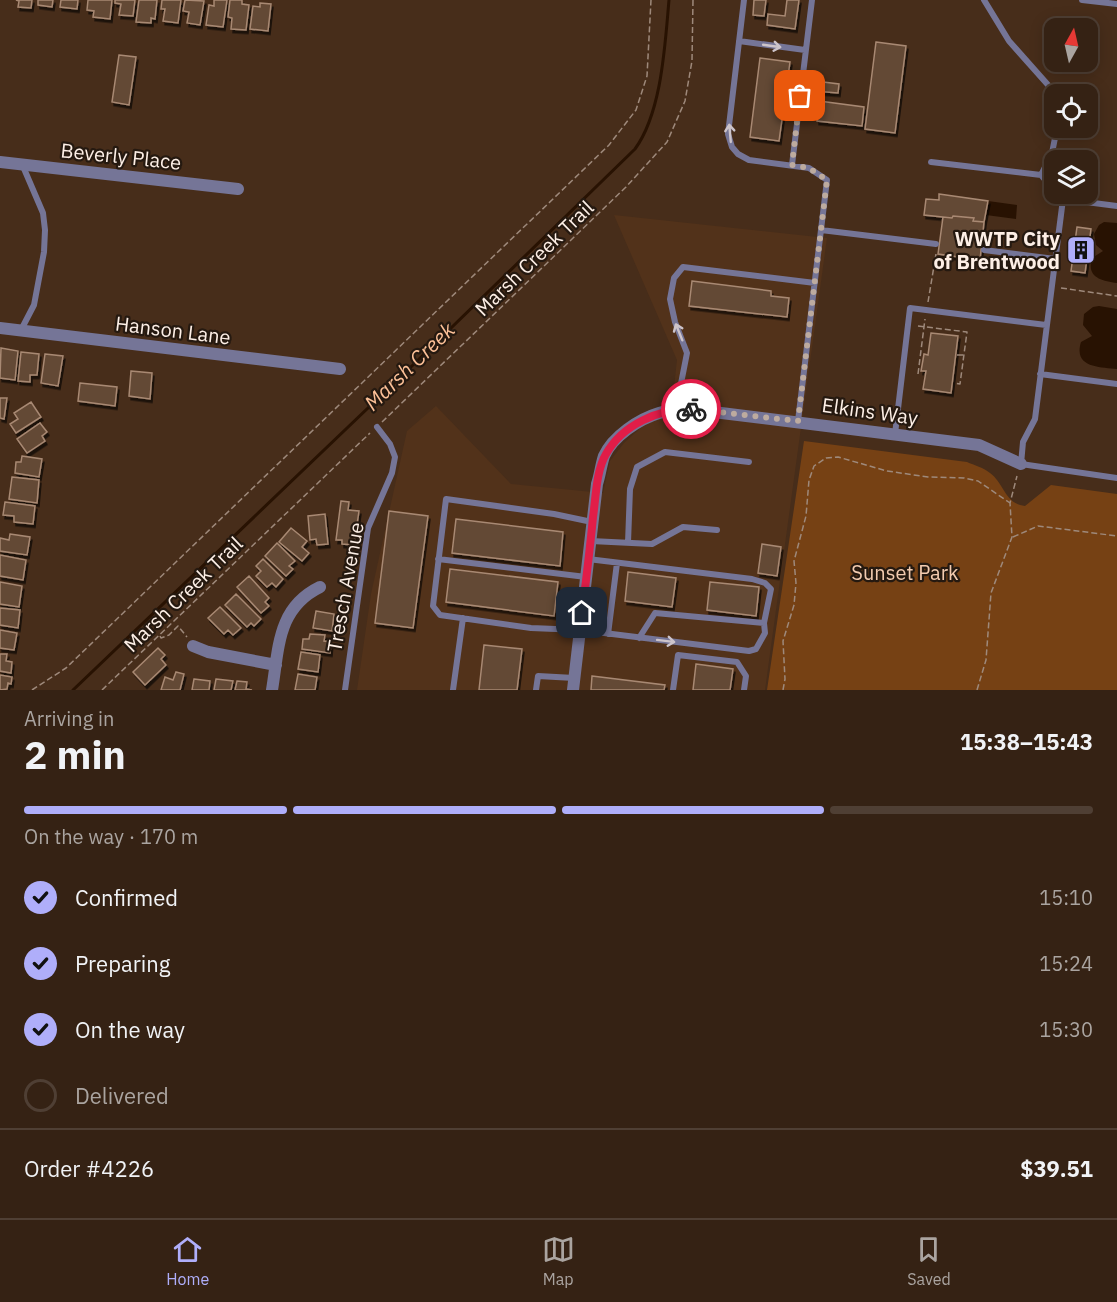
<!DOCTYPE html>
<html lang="en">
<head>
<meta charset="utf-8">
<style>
	body { margin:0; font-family:"IBM Plex Sans",sans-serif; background:#3d2a1d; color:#f1f3f6; height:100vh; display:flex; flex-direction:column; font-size:22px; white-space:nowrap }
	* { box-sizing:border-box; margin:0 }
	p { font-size:20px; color:#aaa4a0 }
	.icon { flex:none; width:33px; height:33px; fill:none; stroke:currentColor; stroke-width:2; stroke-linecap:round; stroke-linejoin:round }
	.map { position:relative; height:690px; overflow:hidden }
	.sheet { display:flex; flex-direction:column; background:#352214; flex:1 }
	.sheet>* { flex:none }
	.needle { width:39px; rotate:8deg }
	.controls { position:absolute; left:1044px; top:18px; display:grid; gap:12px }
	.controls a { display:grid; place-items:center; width:54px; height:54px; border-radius:12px; background:#352214; box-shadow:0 3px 15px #0003,0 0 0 2px #4f3f34; font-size:30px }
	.pin { position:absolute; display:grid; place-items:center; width:51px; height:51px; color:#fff; margin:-26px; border-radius:12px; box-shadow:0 3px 9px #0006 }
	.courier { position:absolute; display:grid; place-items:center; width:60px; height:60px; margin:-30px; border:4px solid #e11d48; border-radius:50%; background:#fff; color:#222; box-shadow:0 2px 8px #0007 }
	.head em { font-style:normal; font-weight:700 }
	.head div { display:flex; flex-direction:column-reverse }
	.head { display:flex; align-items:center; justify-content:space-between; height:102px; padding:0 24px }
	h1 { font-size:39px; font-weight:700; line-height:45px }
	.bar { display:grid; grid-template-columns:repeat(4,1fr); gap:9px 6px; align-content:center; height:72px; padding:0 24px }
	.bar i { height:8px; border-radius:4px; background:#4f3f34 }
	.bar .current { background:#afaefa }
	.bar p { grid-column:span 4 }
	.line { display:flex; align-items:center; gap:15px; padding:0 24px; border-top:2px solid #4f3f34 }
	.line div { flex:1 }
	ol { padding:0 24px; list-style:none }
	li { display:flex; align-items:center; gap:18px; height:66px }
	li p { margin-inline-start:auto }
	li .icon { padding:6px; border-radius:50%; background:#afaefa; color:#111; stroke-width:4 }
	li:last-child { color:#aaa4a0 }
	li i { width:33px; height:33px; border:3px solid #4f3f34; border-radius:50% }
	.dock { display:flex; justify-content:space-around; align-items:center; height:84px; border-top:2px solid #4f3f34; background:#352214; font-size:16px; color:#aaa4a0 }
	.dock a { display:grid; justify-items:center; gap:3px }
	.dock .current { color:#afaefa }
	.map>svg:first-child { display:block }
	.built { fill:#52321a }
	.green { fill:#764114 }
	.water { fill:#281202 }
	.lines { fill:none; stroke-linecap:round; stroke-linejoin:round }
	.stream { stroke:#281202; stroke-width:3 }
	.building { fill:#644834; stroke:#a88973; stroke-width:1.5; filter:url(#shadow) }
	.path { stroke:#9e897b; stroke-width:1.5; stroke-dasharray:6 3; stroke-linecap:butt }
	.lane { stroke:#757597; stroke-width:6 }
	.street { stroke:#757597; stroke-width:12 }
	.oneway { stroke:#cdc4ca }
	.done { stroke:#bdab9f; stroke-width:6; stroke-dasharray:0 10.8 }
	.route { stroke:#e11d48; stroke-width:8 }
	.labels { text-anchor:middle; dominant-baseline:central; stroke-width:4.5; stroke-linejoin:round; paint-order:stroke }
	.street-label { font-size:20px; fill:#fdefe6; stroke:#251910 }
	.poi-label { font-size:20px; font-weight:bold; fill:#fdefe6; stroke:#251910; text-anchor:end }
	.park-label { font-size:20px; fill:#f3cbaf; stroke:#251910 }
	.water-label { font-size:21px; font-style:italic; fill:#fcc097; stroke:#251910 }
</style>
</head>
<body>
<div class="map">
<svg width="1117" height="690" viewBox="0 0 1117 690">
	<defs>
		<filter id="shadow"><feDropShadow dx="2" dy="3.5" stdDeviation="0" flood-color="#0009"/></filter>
	</defs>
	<rect width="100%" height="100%" fill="#472d1a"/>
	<path class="built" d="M614,215L827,238L765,690H357L371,594L407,431L436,406L511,484L603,493L610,461L624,443L645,424L671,415L677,360Z"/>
	<path class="green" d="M804,441L967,462C974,465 984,468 990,473C1004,483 1005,504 1025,506L1051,485L1117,494V690H767Z"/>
	<path class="water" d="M988,201L1017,205L1016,219L986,215Z
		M1104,222L1117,223V283C1101,281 1086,277 1092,258L1103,251L1096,245L1094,234L1099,225Z
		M1099,306L1117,309V369C1100,367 1073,368 1081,342L1092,336L1083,325L1084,314L1093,307Z"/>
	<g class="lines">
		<path class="stream" d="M73,690L414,364L635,149C662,112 665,44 669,0"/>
	</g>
	<path class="building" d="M16,0H32L31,8L18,7L19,1Z
		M38,0H53L52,7L38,5Z
		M61,0H78L77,9L60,7Z
		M88,0H112L110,19L93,17L94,11L87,10Z
		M115,0H135L133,16L119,15L121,4L115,3Z
		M139,0H157L155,19L151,18V23L136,22Z
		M162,0H181L178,23L163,21L165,9H161Z
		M185,0L204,1L200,25L187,23L189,12L183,11Z
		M214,0H227L223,27L206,25L209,5L214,6Z
		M230,0H242V4L249,5L246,30L231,29L232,18L228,17Z
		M754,0H766L764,16L753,15Z
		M787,0H799L795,29L767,25L768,14L785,16Z
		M260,3L271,4L268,31L250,29L253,6L260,7Z
		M876,42L906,46L895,133L865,129Z
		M119,55L136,57L129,105L112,102Z
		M760,58L790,62L779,141L750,137Z
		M815,81L839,84L838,93L814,91Z
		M819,101L864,107L862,126L817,121Z
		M939,194L988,201L984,222L973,221L974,218L953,216L952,218L924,215L926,199L939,200Z
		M953,216L974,218L973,221L984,222L980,260L938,254L943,217L952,218Z
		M1077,227L1091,229L1085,273L1071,271Z
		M692,281L771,291V296L789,298L787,317L689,306Z
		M931,333L958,336L951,393L923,389L926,371H921L924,354L928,355Z
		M1,348L18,351L15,380L0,378Z
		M21,352L39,354L37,375H30V382L18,381Z
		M45,354L63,356L58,386L41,383Z
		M131,371L152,373L150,399L129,396Z
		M80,383L117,387L115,406L78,401Z
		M0,398H7L4,419L0,418Z
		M31,402L41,417L16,433L10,424L18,419L14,413Z
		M40,423L47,432L42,436L45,441L27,453L17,439Z
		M22,456L42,459L39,477L15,473L16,462H21Z
		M12,477L39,480L37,503L9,499Z
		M341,501L349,502L348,510L359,511L354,545L342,544V540H336Z
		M5,502L35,506L33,524L14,522V516L3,515Z
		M389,511L428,516L413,628L375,623Z
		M325,514L328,544L317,545L316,539L310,540L308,516Z
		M456,519L563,532L560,566L452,553Z
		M291,528L307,541L302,547L309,553L302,561L279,542Z
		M10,534L30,537L27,555L0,551V538L9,540Z
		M277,543L295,561L289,566L293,569L286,576L265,556Z
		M762,544L781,547L777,576L758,573Z
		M0,555L26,560L23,580L0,576Z
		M263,559L283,579L276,587L272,583L267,587L256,576L261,571L256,566Z
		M450,569L558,582L554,616L446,602Z
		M628,572L676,578L672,607L625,601Z
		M249,576L269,598L265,602L269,606L261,613L237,587Z
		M0,582L22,586L19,607L0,604Z
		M710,582L759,587L756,616L707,610Z
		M236,594L261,619L254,626L251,623L247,627L225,605Z
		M220,607L241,628L233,635L228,630L224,634L208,618Z
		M0,608L20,610L18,628L0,625Z
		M316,611L334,614L332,631L313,628Z
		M0,630L17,633L14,650L0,648Z
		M310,634L325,635L324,641L331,642L330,653L302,649L303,639H309Z
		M484,645L522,649L517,690H479Z
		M158,648L165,655L161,659L166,665L145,685L133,672Z
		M301,652L320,655L318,672L298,669Z
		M0,654H7L6,661L12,662L11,673L0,671Z
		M696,664L733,669L730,690H693Z
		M176,672L184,674L180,690H161L165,677L173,680Z
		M298,674L317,677L315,690H295Z
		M0,675L12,677L11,684L8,683L7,689L0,690Z
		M592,676L665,685L664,690H591Z
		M194,679L210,681L209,690H192Z
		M216,679L233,681L231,690H214Z
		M237,681L247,682L246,689L252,690H235Z"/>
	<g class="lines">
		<path class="path" d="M1061,288L1117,296
			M928,302L936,254
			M918,326L967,332L960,384L954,383
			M957,355H963
			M918,374L925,319
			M382,422L626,187L667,142L685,101L692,61L693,0
			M1013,537L1038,526L1117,536
			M160,636L161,638L169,635L178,626L187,637
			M32,690L66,668L609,145L636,110L647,76L651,0
			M102,690L370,433
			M783,690L785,679L783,641L794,605L796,583L794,561L806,516L809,480L814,466L826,458L838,457L887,471L928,477L964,478L978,481L1010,503
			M977,690L986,660L991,593L1012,537L1010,503L1017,476"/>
		<path class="lane" d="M744,0L728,134L732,147L738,154L749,160L809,168L827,180L798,421
			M984,0L1009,41L1049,86L1054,96
			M1082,0L1117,4
			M739,41L805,50
			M931,162L1041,175L1054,190
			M792,165L812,0
			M1041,175L1052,153L1057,128
			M1058,194L1063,199L1117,206
			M1063,199L1035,419L1023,442L1021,464L1117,478
			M821,230L936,244
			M984,250L1055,259
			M21,330L34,305L44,252L45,230L43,213L22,164
			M1040,374L1117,384
			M676,409L687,353L675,322L670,299L674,278L683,267L815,283
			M895,434L910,308L1046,325
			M591,541L652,544L683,527L717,530
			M628,543L630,489L637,467L665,452L749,462
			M438,559L586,577
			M588,559L752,579L765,583L771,589L764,623L765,633L756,649L749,651L580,630L531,628L440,615L433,606L446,499L554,514L592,522
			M608,634L617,563
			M639,638L655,613L764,623
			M345,690L368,528L392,473L395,457L390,444L377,427
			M453,690L463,618
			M536,690L538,676L574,678
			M673,690L678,655L737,662L746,676L744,690"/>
		<path class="street" d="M0,162L238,189
			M0,328L340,369
			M193,646L208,652L276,665
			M272,690C279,648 277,608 320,587
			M573,690L597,484C600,475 601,465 604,456C613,436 639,419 659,413C671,409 684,409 697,410L979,445L1021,464"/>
	</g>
	<defs><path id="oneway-shaft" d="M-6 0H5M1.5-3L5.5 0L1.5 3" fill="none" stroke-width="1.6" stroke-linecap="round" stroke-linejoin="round" transform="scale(1.5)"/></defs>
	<g class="oneway">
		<use href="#oneway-shaft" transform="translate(772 46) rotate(8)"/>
		<use href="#oneway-shaft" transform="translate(730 133) rotate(-95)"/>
		<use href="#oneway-shaft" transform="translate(679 332) rotate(-112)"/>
		<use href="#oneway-shaft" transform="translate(666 641) rotate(7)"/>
	</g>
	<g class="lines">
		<path class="done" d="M691,409L798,421L827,180L809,168L792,165L800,96"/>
		<path class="route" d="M582,613C586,581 590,549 593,517C596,497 596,471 606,454C623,424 659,409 691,409"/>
	</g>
	<defs>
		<g id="building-square" transform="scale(1.5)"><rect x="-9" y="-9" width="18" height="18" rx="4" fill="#afaefa" stroke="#251910"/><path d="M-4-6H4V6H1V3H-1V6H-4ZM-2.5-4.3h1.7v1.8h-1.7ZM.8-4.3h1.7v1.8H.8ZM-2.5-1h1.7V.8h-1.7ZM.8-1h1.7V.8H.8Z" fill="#111"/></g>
	</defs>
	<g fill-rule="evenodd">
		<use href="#building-square" x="1081" y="250"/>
	</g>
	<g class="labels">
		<g class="street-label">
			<text transform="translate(121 156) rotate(6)">Beverly Place</text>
			<text transform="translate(534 258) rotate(-44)">Marsh Creek Trail</text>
			<text transform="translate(173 330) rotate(7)">Hanson Lane</text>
			<text transform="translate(870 411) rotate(8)">Elkins Way</text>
			<text transform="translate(345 587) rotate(-80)">Tresch Avenue</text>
			<text transform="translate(183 594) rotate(-44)">Marsh Creek Trail</text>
		</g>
		<g class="poi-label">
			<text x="1060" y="238">WWTP City<tspan x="1060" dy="23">of Brentwood</tspan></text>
		</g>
		<g class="park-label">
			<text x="905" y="572">Sunset Park</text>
		</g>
		<g class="water-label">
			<text transform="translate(409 366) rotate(-44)">Marsh Creek</text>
		</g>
	</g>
</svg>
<div class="controls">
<a><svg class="needle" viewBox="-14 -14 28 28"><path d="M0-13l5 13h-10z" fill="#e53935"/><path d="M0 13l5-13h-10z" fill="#aaa4a0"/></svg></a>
<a><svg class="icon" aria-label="locate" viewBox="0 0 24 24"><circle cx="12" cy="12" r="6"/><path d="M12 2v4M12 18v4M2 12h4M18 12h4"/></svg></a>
<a><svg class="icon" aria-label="layers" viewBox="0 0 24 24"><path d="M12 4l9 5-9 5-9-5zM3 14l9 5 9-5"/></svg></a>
</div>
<div class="pin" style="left:800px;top:96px;background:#ea580c"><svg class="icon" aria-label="bag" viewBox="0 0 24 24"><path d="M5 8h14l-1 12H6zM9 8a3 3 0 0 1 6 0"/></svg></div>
<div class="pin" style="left:582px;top:613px;background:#1f2937"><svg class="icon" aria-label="home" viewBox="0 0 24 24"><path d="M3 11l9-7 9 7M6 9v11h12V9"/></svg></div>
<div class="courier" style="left:691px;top:409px"><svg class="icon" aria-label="bike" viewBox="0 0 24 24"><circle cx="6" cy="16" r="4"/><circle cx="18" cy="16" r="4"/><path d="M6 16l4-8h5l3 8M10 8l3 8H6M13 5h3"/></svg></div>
</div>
<section class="sheet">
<div class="head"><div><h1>2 min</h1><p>Arriving in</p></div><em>15:38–15:43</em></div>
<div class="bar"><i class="current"></i><i class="current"></i><i class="current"></i><i></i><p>On the way · 170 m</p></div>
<ol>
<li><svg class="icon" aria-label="check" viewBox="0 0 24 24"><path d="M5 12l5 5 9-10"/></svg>Confirmed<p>15:10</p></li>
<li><svg class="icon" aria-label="check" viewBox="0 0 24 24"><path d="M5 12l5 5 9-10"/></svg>Preparing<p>15:24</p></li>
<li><svg class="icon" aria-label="check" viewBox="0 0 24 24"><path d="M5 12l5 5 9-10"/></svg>On the way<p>15:30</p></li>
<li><i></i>Delivered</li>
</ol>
<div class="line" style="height:78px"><div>Order #4226</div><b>$39.51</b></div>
</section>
<nav class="dock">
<a class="current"><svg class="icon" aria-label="home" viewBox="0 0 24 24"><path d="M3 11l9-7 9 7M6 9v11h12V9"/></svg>Home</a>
<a><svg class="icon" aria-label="map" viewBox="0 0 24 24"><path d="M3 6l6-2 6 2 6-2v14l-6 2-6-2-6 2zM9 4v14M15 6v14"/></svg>Map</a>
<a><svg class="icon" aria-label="saved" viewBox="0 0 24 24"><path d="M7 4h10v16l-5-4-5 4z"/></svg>Saved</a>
</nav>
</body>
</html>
